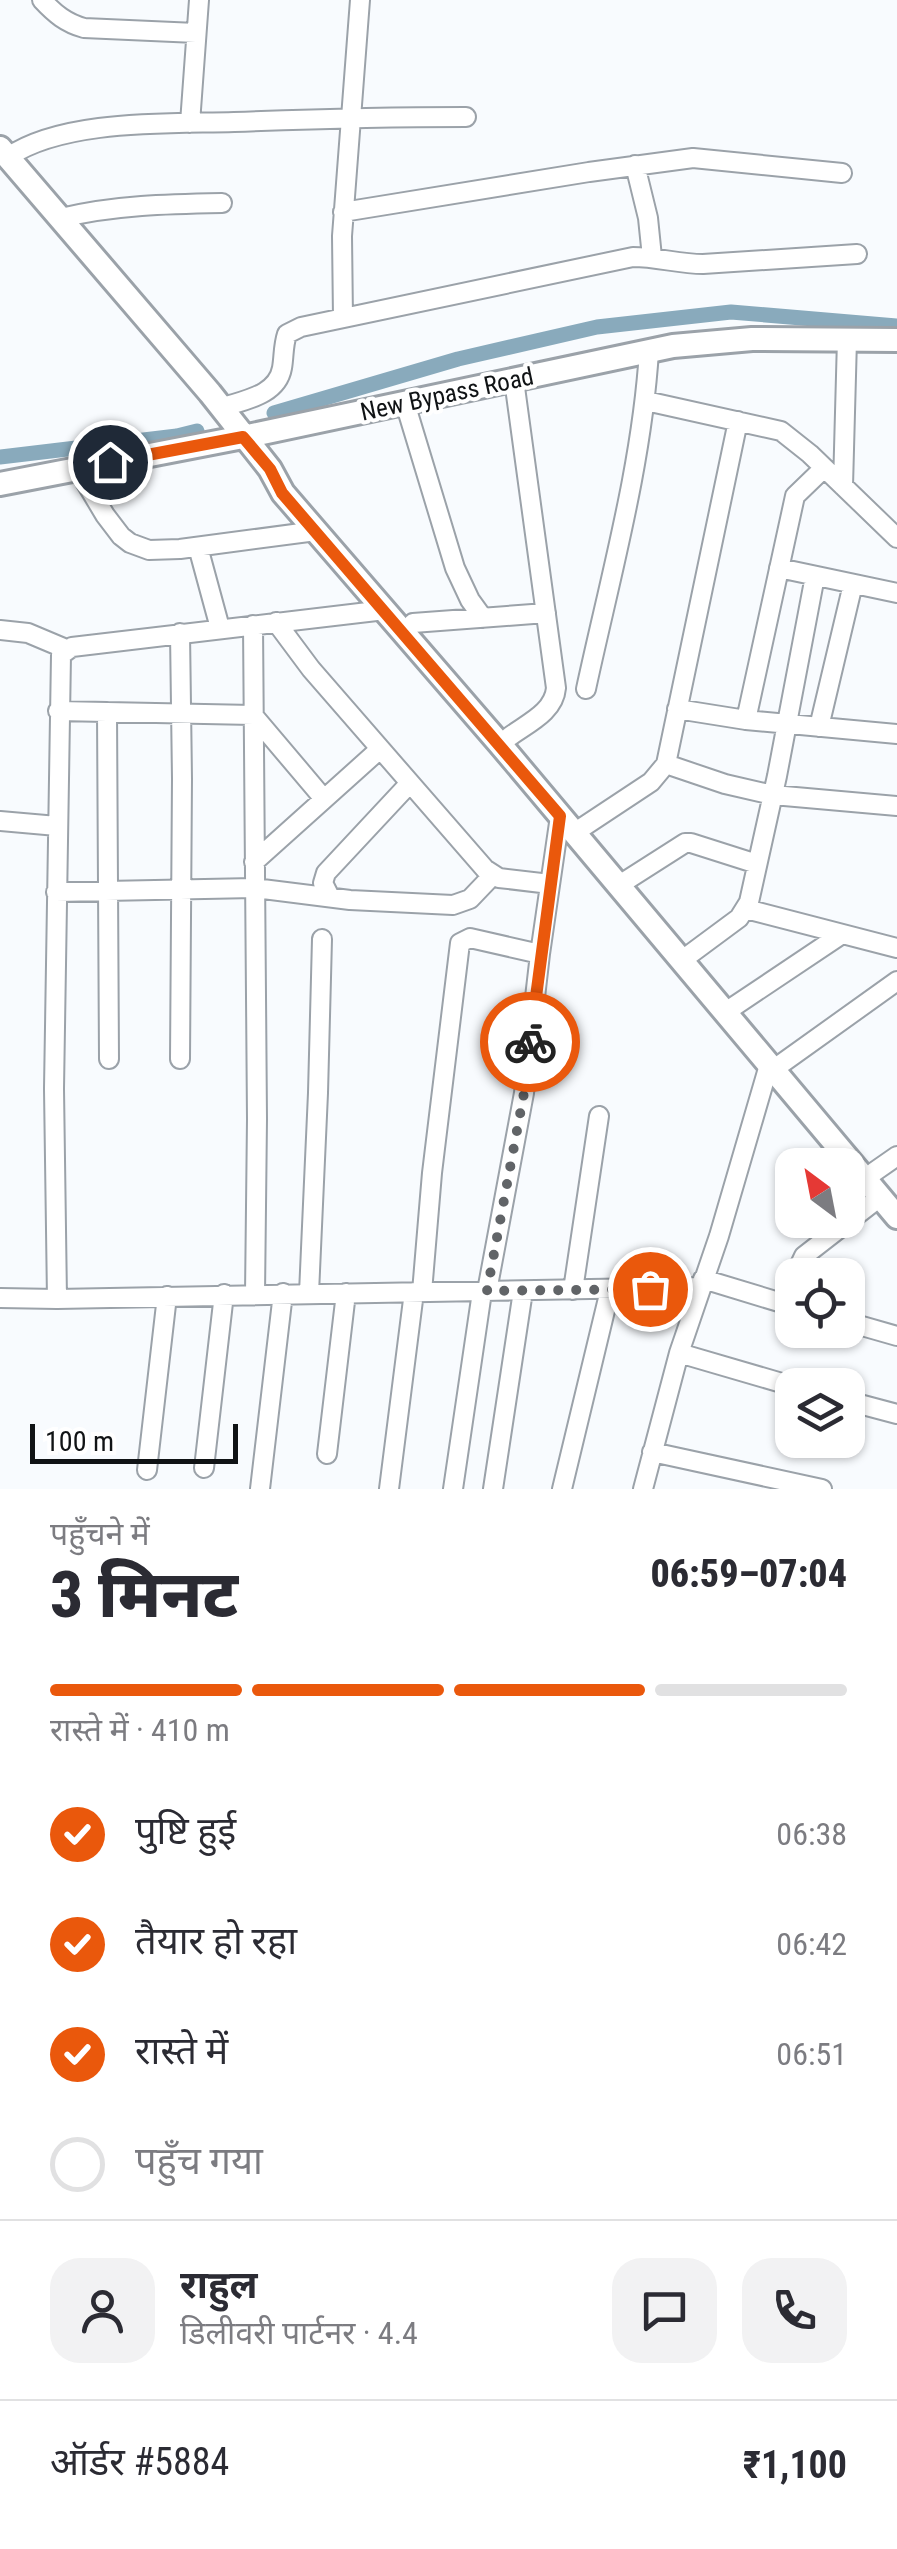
<!DOCTYPE html>
<html lang="hi">
<head>
<meta charset="utf-8">
<style>
	body { margin:0; font-family:"Roboto Condensed","Noto Sans Devanagari",sans-serif; background:#f2f2f3; color:#2b2b33; height:100vh; display:flex; flex-direction:column; font-size:38px; white-space:nowrap }
	* { box-sizing:border-box; margin:0 }
	p { font-size:32px; color:#7c7c81 }
	.icon { flex:none; width:55px; height:55px; fill:none; stroke:currentColor; stroke-width:2; stroke-linecap:round; stroke-linejoin:round }
	.map { position:relative; height:1489px; overflow:hidden }
	.panel { display:flex; flex-direction:column; background:#fff; flex:1 }
	.panel>* { flex:none }
	.needle { width:65px; rotate:328deg }
	.tools { position:absolute; left:775px; top:1148px; display:grid; gap:20px }
	.tools a { display:grid; place-items:center; width:90px; height:90px; border-radius:20px; background:#fff; box-shadow:0 2px 8px #0004; font-size:50px }
	.scale { position:absolute; left:30px; bottom:25px; width:208px; box-sizing:border-box; padding-left:10px; border:5px solid #101315; border-top:0; font-size:28px; line-height:35px; white-space:nowrap; color:#101315; -webkit-text-stroke:8px #fff; paint-order:stroke }
	.pin { position:absolute; display:grid; place-items:center; width:85px; height:85px; color:#fff; margin:-42px; border:5px solid #fff; border-radius:50%; box-shadow:0 2px 10px #0007 }
	.courier { position:absolute; display:grid; place-items:center; width:100px; height:100px; margin:-50px; border:8px solid #ea580c; border-radius:50%; background:#fff; color:#222; box-shadow:0 2px 12px #0007 }
	.overview em { font-style:normal; font-weight:800 }
	.overview div { display:flex; flex-direction:column-reverse }
	.overview { display:flex; align-items:center; justify-content:space-between; height:170px; padding:0 50px }
	h1 { font-size:65px; font-weight:800; line-height:75px }
	.bar { display:grid; grid-template-columns:repeat(4,1fr); gap:15px 10px; align-content:center; height:120px; padding:0 50px }
	.bar i { height:12px; border-radius:8px; background:#e1e1e2 }
	.bar .active { background:#ea580c }
	.bar p { grid-column:span 4 }
	.line { display:flex; align-items:center; gap:25px; padding:0 50px; border-top:2px solid #e1e1e2 }
	.line div { flex:1 }
	.round { display:grid; place-items:center; flex:none; width:105px; height:105px; border-radius:30px; background:#f2f2f3 }
	ol { padding:0 50px; list-style:none }
	li { display:flex; align-items:center; gap:30px; height:110px }
	li p { margin-inline-start:auto }
	li .icon { padding:10px; border-radius:50%; background:#ea580c; color:#fff; stroke-width:4 }
	li:last-child { color:#7c7c81 }
	li i { width:55px; height:55px; border:5px solid #e1e1e2; border-radius:50% }
	.map>svg:first-child { display:block }
	.lines { fill:none; stroke-linecap:round; stroke-linejoin:round }
	.canal { stroke:#89aabc; stroke-width:15 }
	.street-casing { stroke:#9ba2a9; stroke-width:22 }
	.secondary-casing { stroke:#9ba2a9; stroke-width:28 }
	.street { stroke:#fff; stroke-width:18 }
	.secondary { stroke:#fff; stroke-width:22 }
	.done { stroke:#616467; stroke-width:10; stroke-dasharray:0 18 }
	.route { stroke:#ea580c; stroke-width:12 }
	.labels { text-anchor:middle; dominant-baseline:central; stroke-width:8; stroke-linejoin:round; paint-order:stroke }
	.street-label { font-size:25px; fill:#101315; stroke:#fff }
</style>
</head>
<body>
<div class="map">
<svg width="897" height="1489" viewBox="0 0 897 1489">
	<rect width="100%" height="100%" fill="#f8fbfe"/>
	<g class="lines">
		<path class="canal" d="M274,413L458,359L597,327L731,312L897,326
			M0,457L177,436L197,431"/>
		<g class="street-casing">
			<path id="street" d="M42,0C55,14 66,23 84,28L196,33
				M190,123L199,0
				M8,157C64,119 168,124 234,122C312,119 389,117 466,117
				M635,165L648,218L652,257
				M343,212L589,172L693,158L842,173
				M61,218C115,205 168,204 222,203
				M343,318L342,236L360,0
				M646,401L781,431L810,454L897,538
				M405,403L455,568L470,600L483,618
				M221,408C243,400 277,396 282,368C284,357 283,346 287,334L301,327L633,257C657,257 679,264 703,264L857,254
				M77,468L105,515L121,536L130,543L149,550L180,549L316,531
				M843,486L847,339
				M198,547L220,628
				M779,568L897,593
				M276,622L311,669L485,869L499,878L550,884
				M413,623L546,613
				M253,625L257,1119L255,1294
				M0,630L28,633L66,649
				M180,633L182,779L180,1059
				M586,689C610,578 642,465 649,351
				M677,709L746,720L897,734
				M58,711L253,715L324,799
				M107,712L109,1059
				M746,720L795,496L824,468
				M819,727L853,584
				M509,737C528,723 554,712 556,688L514,380
				M666,764L725,784L773,795L897,806
				M0,821L57,826
				M583,827L651,782L666,764L738,421
				M254,862L380,749
				M627,880L685,843H691L757,864
				M56,892L254,888L350,900L453,905L470,899L492,876
				M330,897L323,883L326,873L410,783
				M746,909L897,948
				M689,955L739,918L749,902L777,776L815,576
				M733,1007L842,934
				M781,1064L897,981
				M874,1172L897,1156
				M795,1275L804,1256L880,1197
				M703,1279L792,1306
				M573,1290L599,1116
				M487,1291L524,1093L540,954L560,816
				M422,1292L432,1173L460,943L470,938L540,954
				M309,1293L318,1093L322,939
				M0,1298L57,1299L700,1287
				M57,1299L54,1089L61,655L72,647L385,610
				M848,1322L897,1336
				M679,1353L792,1386
				M848,1401L897,1414
				M652,1452L822,1489
				M327,1454L346,1293
				M204,1468L224,1294
				M147,1470L167,1296
				M260,1489L283,1293
				M389,1489L414,1292
				M453,1489L482,1292
				M493,1489L523,1291
				M562,1489L610,1290
				M643,1489L679,1353L719,1236L769,1065"/>
		</g>
		<g class="secondary-casing">
			<path id="secondary" d="M0,148L210,393L270,469L283,493L499,743L897,1217
				M0,484L243,437L673,346L752,339L897,340"/>
		</g>
		<use href="#street" class="street"/>
		<use href="#secondary" class="secondary"/>
	</g>
	<g class="lines">
		<path class="done" d="M530,1042L524,1093L487,1291L650,1289"/>
		<path class="route" d="M110,462L243,437L270,469L282,493L560,816L530,1042"/>
	</g>
	<g class="labels">
		<g class="street-label">
			<text transform="translate(447 394) rotate(-12)">New Bypass Road</text>
		</g>
	</g>
</svg>
<div class="tools">
<a><svg class="needle" viewBox="-14 -14 28 28"><path d="M0-13l5 13h-10z" fill="#e53935"/><path d="M0 13l5-13h-10z" fill="#7c7c81"/></svg></a>
<a><svg class="icon" aria-label="locate" viewBox="0 0 24 24"><circle cx="12" cy="12" r="6"/><path d="M12 2v4M12 18v4M2 12h4M18 12h4"/></svg></a>
<a><svg class="icon" aria-label="layers" viewBox="0 0 24 24"><path d="M12 4l9 5-9 5-9-5zM3 14l9 5 9-5"/></svg></a>
</div>
<div class="scale">100 m</div>
<div class="pin" style="left:650px;top:1289px;background:#ea580c"><svg class="icon" aria-label="bag" viewBox="0 0 24 24"><path d="M5 8h14l-1 12H6zM9 8a3 3 0 0 1 6 0"/></svg></div>
<div class="pin" style="left:110px;top:462px;background:#1f2937"><svg class="icon" aria-label="home" viewBox="0 0 24 24"><path d="M3 11l9-7 9 7M6 9v11h12V9"/></svg></div>
<div class="courier" style="left:530px;top:1042px"><svg class="icon" aria-label="bike" viewBox="0 0 24 24"><circle cx="6" cy="16" r="4"/><circle cx="18" cy="16" r="4"/><path d="M6 16l4-8h5l3 8M10 8l3 8H6M13 5h3"/></svg></div>
</div>
<section class="panel">
<div class="overview"><div><h1>3 मिनट</h1><p>पहुँचने में</p></div><em>06:59–07:04</em></div>
<div class="bar"><i class="active"></i><i class="active"></i><i class="active"></i><i></i><p>रास्ते में · 410 m</p></div>
<ol>
<li><svg class="icon" aria-label="check" viewBox="0 0 24 24"><path d="M5 12l5 5 9-10"/></svg>पुष्टि हुई<p>06:38</p></li>
<li><svg class="icon" aria-label="check" viewBox="0 0 24 24"><path d="M5 12l5 5 9-10"/></svg>तैयार हो रहा<p>06:42</p></li>
<li><svg class="icon" aria-label="check" viewBox="0 0 24 24"><path d="M5 12l5 5 9-10"/></svg>रास्ते में<p>06:51</p></li>
<li><i></i>पहुँच गया</li>
</ol>
<div class="line" style="height:180px"><a class="round"><svg class="icon" aria-label="person" viewBox="0 0 24 24"><circle cx="12" cy="8" r="4"/><path d="M4 21q1-7 8-7t8 7"/></svg></a><div><b>राहुल</b><p>डिलीवरी पार्टनर · 4.4</p></div><a class="round"><svg class="icon" aria-label="chat" viewBox="0 0 24 24"><path d="M4 5h16v11H9l-5 4z"/></svg></a><a class="round"><svg class="icon" aria-label="phone" viewBox="0 0 24 24"><path d="M5 4h4l2 5-3 2q2 4 5 5l2-3 5 2v4C11 20 4 13 5 4z"/></svg></a></div>
<div class="line" style="height:130px"><div>ऑर्डर #5884</div><b>₹1,100</b></div>
</section>
</body>
</html>
